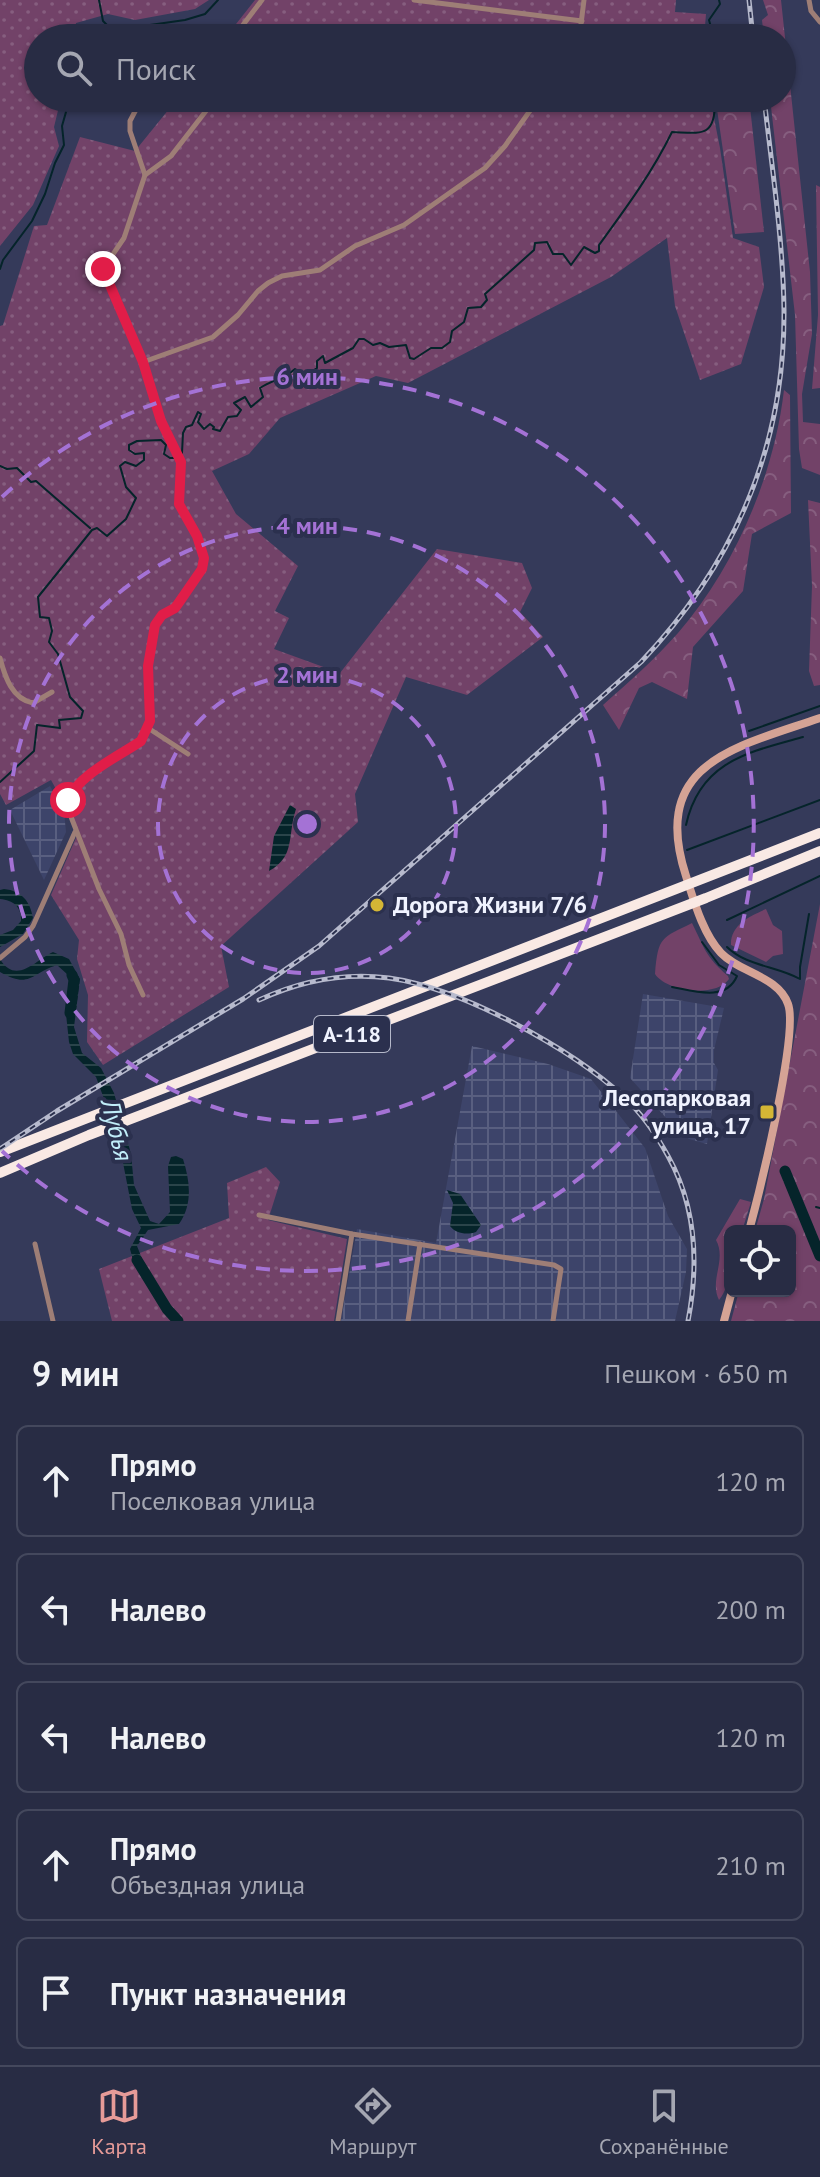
<!DOCTYPE html>
<html lang="ru">
<head>
<meta charset="utf-8">
<style>
  body { margin:0; font-family:"PT Sans",sans-serif; background:#34384f; color:#f1f3f6 }
  .controls { position:absolute; right:24px; bottom:24px; display:grid; overflow:hidden; border-radius:12px; box-shadow:0 2px 6px #0004 }
  .controls button { width:72px; height:72px; display:grid; place-items:center; padding:0; border:0; border-bottom:2px solid #44485d; background:#282c44; color:#f1f3f6; font:40px sans-serif }
  .stop { position:absolute; width:24px; height:24px; margin:-18px; border:6px solid #e11d48; border-radius:50%; background:#fff }
  .stop.end { background:#e11d48; border-color:#fff; box-shadow:0 2px 8px #0008 }
  .list { margin:0; padding:0; list-style:none }
  h2 { display:flex; justify-content:space-between; align-items:center; height:104px; margin:0; padding:0 32px; font-size:34px }
  h2 small { font-size:26px; font-weight:400; color:#a5a7b2 }
  .list li { display:grid; grid-template-columns:52px 1fr auto; gap:24px; align-items:center; box-sizing:border-box; height:112px; margin:0 16px 16px; padding:0 16px; border:2px solid #44485d; border-radius:12px }
  .list b { display:block; font-size:30px; white-space:nowrap }
  .list p { margin:0; font-size:26px; white-space:nowrap; color:#a5a7b2 }
  .list em { font-size:26px; font-style:normal; color:#a5a7b2 }
  .icon { flex:none; width:44px; height:44px; fill:none; stroke:currentColor; stroke-width:2; stroke-linecap:round; stroke-linejoin:round }
  .map { position:relative; flex:none; width:820px; height:1321px; overflow:hidden }
  .search { position:absolute; background:#282c44; box-shadow:0 2px 6px #0004; left:24px; right:24px; top:24px; height:88px; display:flex; align-items:center; gap:20px; box-sizing:border-box; padding:0 28px; border-radius:44px; color:#a5a7b2; font-size:30px }
  .sheet { height:744px; background:#282c44 }
  nav { display:flex; justify-content:space-around; align-items:center; box-sizing:border-box; height:112px; border-top:2px solid #44485d; background:#282c44; font-size:22px; color:#a5a7b2 }
  nav a { display:grid; justify-items:center; gap:4px }
  nav .on { color:#e69b98 }
  .map>svg:first-child { display:block }
  .industrial { fill:url(#industrial-grid) }
  .green { fill:#724268 }
  .forest { fill:url(#forest-crowns) }
  .garden { fill:url(#garden-dots) }
  .water { fill:url(#water-rules) }
  .lines { fill:none; stroke-linecap:round; stroke-linejoin:round }
  .stream { stroke:#05242a; stroke-width:2 }
  .river { stroke:#05242a; stroke-width:11 }
  .street { stroke:#9e7e76; stroke-width:5 }
  .secondary { stroke:#d5a395; stroke-width:8 }
  .highway { stroke:#f9e9e4; stroke-width:10 }
  .rail-casing { stroke:#b7bacd; stroke-width:5 }
  .rail { stroke:#2b304e; stroke-width:2; stroke-dasharray:6; stroke-linecap:butt }
  .route { stroke:#e11d48; stroke-width:10 }
  .ring { fill:none; stroke:#a472d5; stroke-width:4; stroke-dasharray:14 10 }
  .poi-dot { fill:#d4b635; stroke:#2b304e; stroke-width:3 }
  .labels { text-anchor:middle; stroke-width:8; stroke-linejoin:round; paint-order:stroke }
  .shield { fill:#2b304e; stroke:#b5b8ca; stroke-width:2 }
  .shield-label { font-size:22px; font-weight:bold; fill:#f0f3ff }
  .poi-label { font-size:24px; font-weight:bold; fill:#f0f3ff; stroke:#2b304e; text-anchor:start }
  .water-label { font-size:26px; font-style:italic; fill:#c0edf9; stroke:#2b304e }
  .centre { fill:#a472d5; stroke:#2b304e; stroke-width:4 }
  .ring-label { font-size:24px; text-anchor:middle; font-weight:bold; fill:#a472d5; stroke:#2b304e; stroke-width:8; stroke-linejoin:round; paint-order:stroke }
</style>
</head>
<body>
<div class="map">
<svg width="820" height="1321" viewBox="0 0 820 1321">
  <defs>
    <pattern id="industrial-grid" width="8" height="8" patternUnits="userSpaceOnUse" patternTransform="scale(2)"><rect width="8" height="8" fill="#3d446a"/><path d="M0 4h8M4 0v8" fill="none" stroke="#595f80"/></pattern>
    <pattern id="forest-crowns" width="20" height="18" patternUnits="userSpaceOnUse" patternTransform="scale(2)"><rect width="20" height="18" fill="#724268"/><path d="M2 6a3 3 0 1 1 6 0M12 15a3 3 0 1 1 6 0" fill="none" stroke="#865e7f"/></pattern>
    <pattern id="garden-dots" width="8" height="8" patternUnits="userSpaceOnUse" patternTransform="scale(2)"><rect width="8" height="8" fill="#724268"/><path d="M2 2h.1M6 6h.1" fill="none" stroke="#865e7f" stroke-width="1.8" stroke-linecap="round"/></pattern>
    <pattern id="water-rules" width="6" height="5" patternUnits="userSpaceOnUse" patternTransform="scale(2)"><rect width="6" height="5" fill="#05242a"/><path d="M0 2.5h6" fill="none" stroke="#2a444a"/></pattern>
  </defs>
  <rect width="100%" height="100%" fill="#353a5a"/>
  <!-- industrial -->
  <g class="industrial">
    <path d="M50,786L64,812L66,832L44,880L10,810Z"/>
    <path d="M643,994L724,1008L714,1050V1063L718,1070L707,1144L689,1139L677,1130L630,1078Z"/>
    <path d="M472,1046L548,1064L591,1079L645,1148L668,1216L687,1249L686,1272L675,1321H341L357,1229L436,1243Z"/>
  </g>
  <!-- green -->
  <g class="green">
    <path d="M766,909L773,925L782,931L783,954L773,956L766,962L731,945C730,925 750,916 766,909Z"/>
    <path d="M692,923C705,949 705,956 728,976L729,979C716,998 667,992 655,974C658,936 662,938 692,923Z"/>
  </g>
  <!-- forest -->
  <g class="forest">
    <path d="M763,0H781L810,272L812,334L802,394L803,422L820,424V475L802,468L799,449L795,315L770,98H782V38H764L762,20L768,15Z"/>
    <path d="M720,98H749L764,232L735,234L717,109Z"/>
    <path d="M816,185L820,187V388L812,389L818,315Z"/>
    <path d="M784,390L790,395L791,513L752,534L743,591L693,647L687,699L652,682L639,688L619,730L603,705C629,682 655,659 678,633C735,567 774,476 784,390Z"/>
    <path d="M808,500L820,503V685L814,686L809,671L812,586Z"/>
    <path d="M820,904V1321H731L739,1291H790V1231H755L764,1199Z"/>
    <path d="M740,1199L751,1202L742,1231H730C730,1253 734,1281 719,1300C709,1280 727,1260 716,1240Z"/>
  </g>
  <!-- garden -->
  <g class="garden">
    <path d="M0,0H209L195,9L135,20L108,14L76,23L74,38H38V98H61L54,127L59,146L33,205L0,246Z"/>
    <path d="M255,0H676L675,12L706,14L704,38H225Z"/>
    <path d="M178,98H710L720,148L733,238L759,247L764,287L741,364L700,380L675,306L667,238L611,277L408,383L376,376L280,418L249,454L212,471L236,514L298,566L275,611L289,618L274,649L340,673L437,549L522,563L532,588L520,612L543,637L467,695L406,677L355,794L358,822L221,946L229,987L103,1065L87,1042L88,995L77,959L79,940L51,895L79,831L51,780L6,805L0,794V326L3,325L34,226L47,225L80,137L135,151Z"/>
    <path d="M266,1167L280,1182L268,1220L347,1239L334,1321H112L99,1269L229,1218L227,1183Z"/>
  </g>
  <!-- water -->
  <g class="water">
    <path d="M290,805L296,809C287,836 296,856 269,871L274,836Z"/>
    <path d="M4,889C22,891 30,901 33,918L23,934L0,947V935L13,930L21,921C22,907 13,900 0,899V890Z"/>
    <path d="M53,952L69,959L80,979L74,1027L82,1053L101,1068L114,1093L131,1154L134,1185L150,1221L159,1224L170,1212L168,1166L171,1157L176,1156L183,1159C190,1181 193,1204 179,1224L148,1230L137,1246L147,1271L143,1274L133,1260L130,1249L141,1228L132,1209L118,1137L96,1077L73,1054L69,1042L66,1014L73,991L68,975L57,965C30,974 30,989 0,972V959C16,986 37,959 53,952Z"/>
    <path d="M447,1190L460,1194L481,1225L476,1232C467,1235 456,1234 450,1226L453,1203Z"/>
  </g>
  <g class="lines">
    <!-- stream -->
    <g class="stream">
      <path d="M99,0L103,21L107,25"/>
      <path d="M132,38L136,27L185,20L205,14L218,0"/>
      <path d="M714,38L709,20L720,4L719,0"/>
      <path d="M0,269L3,260L32,221L45,194L55,163L64,145L62,126L70,98"/>
      <path d="M0,466L7,469L17,468L31,482L36,481L90,528"/>
      <path d="M749,731L820,706"/>
      <path d="M0,782L34,751L37,725L60,728L59,720L81,718L83,711L70,697L58,654L49,642L52,631L49,618L40,617L38,597L92,530L97,528L107,536L126,519L136,498L126,487L120,466L125,462L136,466L144,460V453L135,454L129,450V445L137,441L161,440L166,445L164,454L170,458H178L182,453L183,433L186,427L192,425L198,412L201,414L198,422L204,429L210,424L214,427L213,429L220,431L228,417L237,416L241,410L234,403L245,397L251,407L263,397L260,388C272,380 284,379 295,369C304,374 308,375 317,368V361L323,356L325,363L353,348L359,339H364L373,345L380,343L389,347L406,345L410,358L414,359L431,348H442L450,342L452,331L464,322L468,308L481,307L487,300L485,294L534,250L535,243L547,242L553,254H563L571,265L584,247L595,253L599,251V245C626,208 652,173 672,132C701,133 715,138 715,102L711,98"/>
      <path d="M686,825C700,761 749,752 803,737"/>
      <path d="M687,850L820,800"/>
      <path d="M727,920L820,876"/>
      <path d="M727,947C746,966 777,966 800,979V967L809,914"/>
      <path d="M672,987C694,991 726,1002 737,976L719,965L702,942"/>
      <path d="M816,1207L820,1208"/>
    </g>
    <!-- river -->
    <g class="river">
      <path d="M70,1013L74,980L72,975"/>
      <path d="M785,1171L820,1256"/>
      <path d="M137,1260L167,1309L178,1321"/>
    </g>
    <!-- street -->
    <g class="street">
      <path d="M414,0L582,21"/>
      <path d="M809,0L811,11L820,22"/>
      <path d="M233,38L262,0"/>
      <path d="M577,38L580,32L584,0"/>
      <path d="M142,98L130,121V131L145,175L124,238L103,269L143,362L161,421L181,462L179,504L197,536L204,558L202,569L180,601L175,608L162,615L155,625L148,666L150,721L141,741L81,782L71,792L68,809L99,889L121,934L129,965L143,995"/>
      <path d="M145,175L171,156L216,98"/>
      <path d="M143,362L213,337L238,315L258,291L268,283L282,276L320,270L355,246L404,225L485,168L505,146L539,98"/>
      <path d="M0,658C5,677 12,699 33,703L52,692"/>
      <path d="M148,728L188,754"/>
      <path d="M0,958L25,937L33,926L75,832"/>
      <path d="M259,1215L352,1234L554,1265L561,1269L553,1321"/>
      <path d="M35,1244L53,1321"/>
      <path d="M338,1321L352,1234"/>
      <path d="M408,1321L420,1244"/>
    </g>
    <!-- secondary -->
    <g class="secondary">
      <path d="M749,1231C759,1194 799,1033 788,1004C778,976 740,973 721,953C703,934 694,901 686,876C649,762 737,747 820,718"/>
      <path d="M724,1321L732,1291"/>
    </g>
    <!-- highway -->
    <g class="highway">
      <path d="M0,1152L820,833"/>
      <path d="M0,1173L89,1135L706,898L820,851"/>
    </g>
    <!-- rail casing -->
    <g class="rail-casing">
      <g id="rail">
        <path d="M749,0L753,38"/>
        <path d="M259,1000C300,981 343,972 389,978C461,988 571,1048 625,1098C642,1114 657,1136 668,1156C697,1208 699,1264 688,1321"/>
        <path d="M0,1149L57,1111L243,999L319,946L641,662C734,564 785,448 784,310C783,240 772,168 764,98"/>
      </g>
    </g>
    <!-- rail -->
    <use href="#rail" class="rail"/>
  </g>
  <g class="lines">
    <!-- route -->
    <path class="route" d="M68,800C78,775 119,756 141,741L150,721L148,666L155,625L162,615L175,608L180,601L202,569L204,558L197,536L179,504L181,462L161,421L143,362L103,269"/>
  </g>
  <!-- distance rings -->
  <g class="ring">
    <circle cx="307" cy="824" r="149"/>
    <circle cx="307" cy="824" r="298"/>
    <path d="M2 497A447 447 0 1 1 2 1151"/>
  </g>
  <!-- markers -->
  <g class="poi-dot">
    <circle cx="377" cy="905" r="8"/>
    <rect x="759" y="1104" width="16" height="16" rx="4"/>
  </g>
  <g class="labels">
    <!-- shield labels -->
    <rect class="shield" x="314" y="1016" width="76" height="36" rx="6"/>
    <g class="shield-label">
      <text x="352" y="1042">А-118</text>
    </g>
    <!-- poi labels -->
    <g class="poi-label">
      <text x="393" y="913">Дорога Жизни 7/6</text>
      <text x="751" y="1106" text-anchor="end">Лесопарковая<tspan x="751" dy="28">улица, 17</tspan></text>
    </g>
    <!-- water labels -->
    <g class="water-label">
      <text transform="translate(117 1130) rotate(76)" y="9">Лубья</text>
    </g>
  </g>
  <circle cx="307" cy="824" r="12" class="centre"/>
  <g class="ring-label">
    <text x="307" y="385">6 мин</text>
    <text x="307" y="534">4 мин</text>
    <text x="307" y="683">2 мин</text>
  </g>
</svg>
<div class="controls">
<button><svg class="icon" aria-label="locate" viewBox="0 0 24 24"><circle cx="12" cy="12" r="6"/><path d="M12 2v4M12 18v4M2 12h4M18 12h4"/></svg></button>
</div>
<div class="stop" style="left:68px;top:800px"></div>
<div class="stop end" style="left:103px;top:269px"></div>
<div class="search"><svg class="icon" aria-label="search" viewBox="0 0 24 24"><circle cx="10" cy="10" r="6"/><path d="M15 15l6 6"/></svg>Поиск</div>
</div>
<section class="sheet">
<h2>9 мин<small>Пешком · 650 m</small></h2>
<ul class="list">
<li><svg class="icon" aria-label="ahead" viewBox="0 0 24 24"><path d="M12 20V5M6 11l6-6 6 6"/></svg><div><b>Прямо</b><p>Поселковая улица</p></div><em>120 m</em></li>
<li><svg class="icon" aria-label="left" viewBox="0 0 24 24"><path d="M17 20v-9H6M10 6l-5 5 5 5"/></svg><div><b>Налево</b></div><em>200 m</em></li>
<li><svg class="icon" aria-label="left" viewBox="0 0 24 24"><path d="M17 20v-9H6M10 6l-5 5 5 5"/></svg><div><b>Налево</b></div><em>120 m</em></li>
<li><svg class="icon" aria-label="ahead" viewBox="0 0 24 24"><path d="M12 20V5M6 11l6-6 6 6"/></svg><div><b>Прямо</b><p>Объездная улица</p></div><em>210 m</em></li>
<li><svg class="icon" aria-label="arrive" viewBox="0 0 24 24"><path d="M6 21V4h12l-3 4 3 4H6"/></svg><div><b>Пункт назначения</b></div></li>
</ul>
</section>
<nav>
<a class="on"><svg class="icon" aria-label="map" viewBox="0 0 24 24"><path d="M3 6l6-2 6 2 6-2v14l-6 2-6-2-6 2zM9 4v14M15 6v14"/></svg>Карта</a>
<a><svg class="icon" aria-label="directions" viewBox="0 0 24 24"><path d="M12 3l9 9-9 9-9-9zM9 14v-3h6M13 9l2 2-2 2"/></svg>Маршрут</a>
<a><svg class="icon" aria-label="saved" viewBox="0 0 24 24"><path d="M7 4h10v16l-5-4-5 4z"/></svg>Сохранённые</a>
</nav>
</body>
</html>
